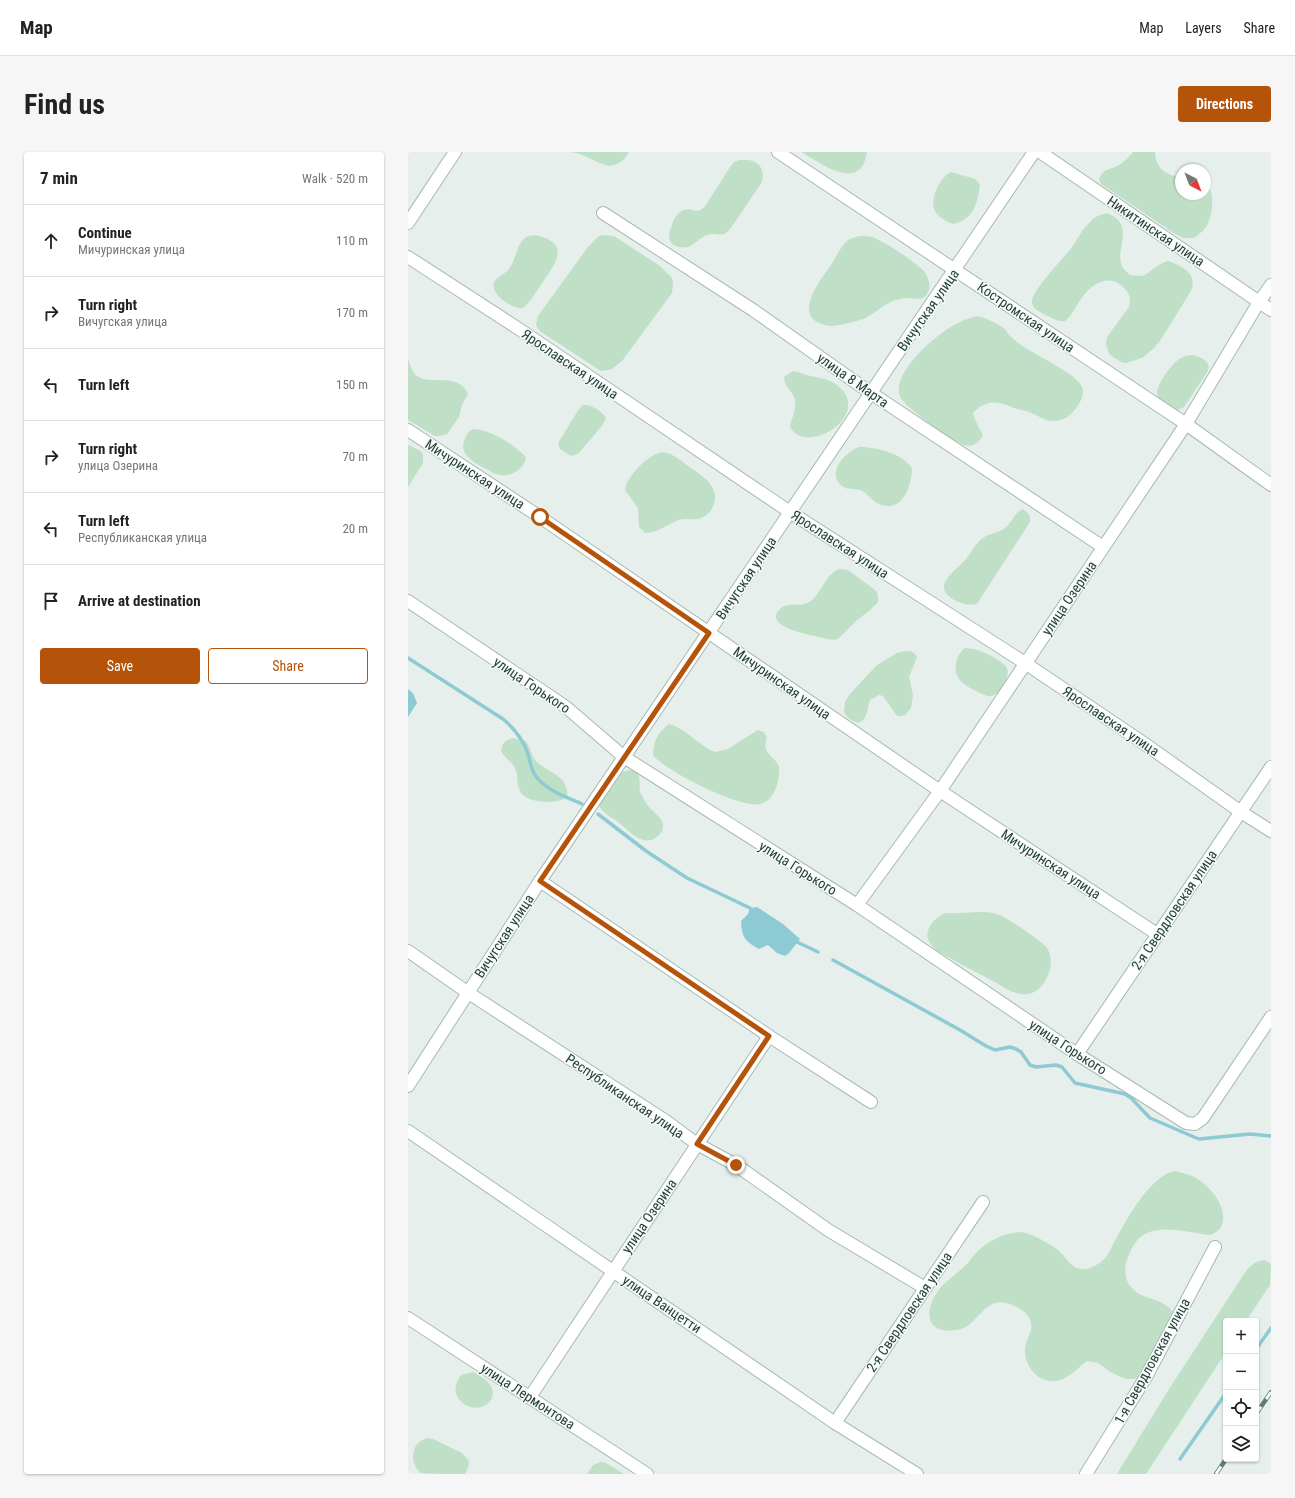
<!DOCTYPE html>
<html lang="en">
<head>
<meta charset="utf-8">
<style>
  body { margin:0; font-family:"Roboto Condensed",sans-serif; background:#f6f6f6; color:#222 }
  .controls { position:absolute; right:12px; bottom:12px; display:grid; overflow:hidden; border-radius:4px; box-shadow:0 1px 3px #0004 }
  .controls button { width:36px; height:36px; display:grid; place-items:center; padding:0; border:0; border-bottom:1px solid #e0e0e0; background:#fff; color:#222; font:20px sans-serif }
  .compass { position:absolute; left:767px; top:12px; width:36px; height:36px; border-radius:50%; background:#fff; box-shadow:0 1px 3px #0004; rotate:138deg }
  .stop { position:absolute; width:12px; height:12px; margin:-9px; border:3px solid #b45309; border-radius:50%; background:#fff }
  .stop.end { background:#b45309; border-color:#fff; box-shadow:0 1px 4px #0008 }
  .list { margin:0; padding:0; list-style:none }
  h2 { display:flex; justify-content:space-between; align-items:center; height:52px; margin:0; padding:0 16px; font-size:17px }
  h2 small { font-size:13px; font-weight:400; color:#767676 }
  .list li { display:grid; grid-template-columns:26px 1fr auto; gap:12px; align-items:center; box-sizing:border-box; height:72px; padding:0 16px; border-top:1px solid #e0e0e0 }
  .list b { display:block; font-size:15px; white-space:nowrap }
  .list p { margin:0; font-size:13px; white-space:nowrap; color:#767676 }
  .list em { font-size:13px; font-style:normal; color:#767676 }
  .actions { display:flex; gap:8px; padding:12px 16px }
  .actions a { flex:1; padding:9px 0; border:1px solid #b45309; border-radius:4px; text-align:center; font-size:14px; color:#b45309 }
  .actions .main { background:#b45309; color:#fff }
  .icon { flex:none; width:22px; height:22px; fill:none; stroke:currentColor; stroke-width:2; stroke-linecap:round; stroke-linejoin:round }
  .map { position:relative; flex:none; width:863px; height:1322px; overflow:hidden; border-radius:4px }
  header { display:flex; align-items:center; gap:24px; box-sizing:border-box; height:56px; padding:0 20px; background:#fff; border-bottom:1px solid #e0e0e0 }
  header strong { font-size:19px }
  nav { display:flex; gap:22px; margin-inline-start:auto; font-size:14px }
  .intro { display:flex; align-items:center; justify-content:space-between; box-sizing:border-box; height:96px; padding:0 24px }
  h1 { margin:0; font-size:28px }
  .button { padding:10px 18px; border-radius:4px; background:#b45309; color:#fff; font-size:14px; font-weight:700 }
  main { display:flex; gap:24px; padding:0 24px }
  aside { flex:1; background:#fff; border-radius:4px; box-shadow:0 1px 3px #0004 }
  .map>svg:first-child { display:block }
  .green { fill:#bfe0c7 }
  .water { fill:#8ecad4 }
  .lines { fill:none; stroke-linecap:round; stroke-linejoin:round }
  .stream { stroke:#8ecad4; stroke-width:3.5 }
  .minor-casing { stroke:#a8b8b2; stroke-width:14 }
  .tertiary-casing { stroke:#a8b8b2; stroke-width:14 }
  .minor { stroke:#fff; stroke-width:12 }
  .tertiary { stroke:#fff; stroke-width:12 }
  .rail-casing { stroke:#5f7d74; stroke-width:4.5 }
  .rail { stroke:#f7fbf9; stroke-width:3; stroke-dasharray:9; stroke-linecap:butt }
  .route { stroke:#b45309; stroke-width:5 }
  .labels { text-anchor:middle; stroke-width:3; stroke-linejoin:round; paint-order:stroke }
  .street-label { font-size:14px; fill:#244239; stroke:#f7fbf9 }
</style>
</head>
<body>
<header>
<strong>Map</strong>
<nav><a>Map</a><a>Layers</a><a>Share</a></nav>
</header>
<div class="intro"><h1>Find us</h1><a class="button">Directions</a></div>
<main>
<aside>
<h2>7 min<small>Walk · 520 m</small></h2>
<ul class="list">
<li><svg class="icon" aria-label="ahead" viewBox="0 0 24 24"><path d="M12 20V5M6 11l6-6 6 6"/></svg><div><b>Continue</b><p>Мичуринская улица</p></div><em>110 m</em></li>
<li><svg class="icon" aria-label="right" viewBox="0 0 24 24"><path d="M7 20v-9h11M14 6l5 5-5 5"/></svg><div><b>Turn right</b><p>Вичугская улица</p></div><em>170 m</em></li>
<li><svg class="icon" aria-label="left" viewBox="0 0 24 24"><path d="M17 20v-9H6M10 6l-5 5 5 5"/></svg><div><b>Turn left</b></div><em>150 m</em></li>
<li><svg class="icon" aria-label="right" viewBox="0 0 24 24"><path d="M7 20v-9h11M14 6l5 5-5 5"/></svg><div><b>Turn right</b><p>улица Озерина</p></div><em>70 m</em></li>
<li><svg class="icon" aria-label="left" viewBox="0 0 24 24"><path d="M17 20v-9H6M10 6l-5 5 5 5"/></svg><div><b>Turn left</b><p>Республиканская улица</p></div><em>20 m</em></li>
<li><svg class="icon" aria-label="arrive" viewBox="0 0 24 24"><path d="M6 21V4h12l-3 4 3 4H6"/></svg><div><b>Arrive at destination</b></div></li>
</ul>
<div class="actions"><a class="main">Save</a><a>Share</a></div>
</aside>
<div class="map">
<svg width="863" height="1322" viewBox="0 0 863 1322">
  <rect width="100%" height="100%" fill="#e6efeb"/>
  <!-- green -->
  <g class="green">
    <path d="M160,0H221C217,8 210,13 201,14C187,11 175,0 160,0Z"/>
    <path d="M393,0H459C453,42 413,11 393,0Z"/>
    <path d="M725,0H747C748,17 758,23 773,25V42H797V30C808,38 805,65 798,75C795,79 790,83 786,86H776L767,82L693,32L691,27C696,15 701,19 711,13C716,10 721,5 725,0Z"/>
    <path d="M331,8C347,6 358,13 354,30L323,76C313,88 310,79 299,83C292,86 287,92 280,95C278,96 274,95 271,95C267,94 263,92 262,88C260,84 261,79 263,76C266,63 274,53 288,59L293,58L298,53L322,15L326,10Z"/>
    <path d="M543,20L567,27L572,33C569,52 566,67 545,72C539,70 530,65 527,59C521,47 532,25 543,20Z"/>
    <path d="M699,61C729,73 706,98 714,114C715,117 719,120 722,123C725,123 729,124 733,124C741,123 748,112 760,109C774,114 790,121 783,139L752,189L745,197L734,206L718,211L713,210L705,205L701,202L698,191L699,185L721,155C723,147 722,142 716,136C701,120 683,132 673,147C667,155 665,163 657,169C650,170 644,166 637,163C632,160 625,157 624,151C622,140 654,108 661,99C669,89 673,78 683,69C687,64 693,63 699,61Z"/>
    <path d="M127,83C164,91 148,111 134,131C128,140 123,149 115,156C106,158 82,143 86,131C88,125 97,122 101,117C108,108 108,94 116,87C119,84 123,83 127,83Z"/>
    <path d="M196,83L206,84L252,114L264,126L265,131L264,141L214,209L204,217L193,219L133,180L128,174L130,164L180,95L191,84Z"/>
    <path d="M452,84C456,84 460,84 464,85C474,88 513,113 518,122C521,127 523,136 520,140C516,151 505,145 496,146C493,147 490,148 487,148C478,151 472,157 464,162C455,169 434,173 424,174C418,174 414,172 409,170C388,158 414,126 423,113C428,105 433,94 440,88C443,86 448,85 452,84Z"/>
    <path d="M569,164C578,166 587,170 594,175C598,177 599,181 602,184C611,193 624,200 635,206C645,212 669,224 674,235C677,242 673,249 669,255C663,263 657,268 647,269C638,270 629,263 621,260C616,258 611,258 606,256C590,249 579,247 565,261C567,270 572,276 575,284C571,289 567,294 560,294C550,294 505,260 497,251C495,249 491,244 491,241C487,216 532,179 552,170C557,167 563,166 569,164Z"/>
    <path d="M785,203C794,206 803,209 800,219L776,255L770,258C762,256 750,250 749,241C749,231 765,210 773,206C777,204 781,203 785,203Z"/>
    <path d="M0,208C3,213 4,221 9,224C22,234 50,219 60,242L54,253L51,265L39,282L32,284H27L0,268Z"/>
    <path d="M385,219C391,220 397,223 403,224C410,226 417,226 424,230C472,258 400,307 382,275C384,265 391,252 385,243C380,235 377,235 376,225Z"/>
    <path d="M175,253C183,252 196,260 198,267L193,275L170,302L163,304L152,297L150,291L171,257Z"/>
    <path d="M65,277C84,278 105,292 118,305C117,316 104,325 93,323C89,323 85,321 82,319C70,313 51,304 56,289C58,283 60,280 65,277Z"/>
    <path d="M0,293L11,298L15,302V311L0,335Z"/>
    <path d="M451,295C468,295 494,301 504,316C504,335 493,364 469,351C463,348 459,340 452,338C445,336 438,339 432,332C419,319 439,299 451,295Z"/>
    <path d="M253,300C263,300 272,308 280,314C293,323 314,335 305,354C303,359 300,363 295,365C287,370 279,365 271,368C259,372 250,381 237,381L231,375L230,356L217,338C219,324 239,304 253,300Z"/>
    <path d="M614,357L619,360L622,365V370L569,452C560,454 551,451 543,446C524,432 549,418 558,407C564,400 567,391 575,386C582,381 591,381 597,376C604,370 606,362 614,357Z"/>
    <path d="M431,417L440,418L463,435L469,440L470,444V450L462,458L448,469L430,487L425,488L420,487C409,484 365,478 368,463C369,459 373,456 376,454C385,451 394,455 403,449C414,440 417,423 431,417Z"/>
    <path d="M557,496C570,496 588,505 598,514C601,520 600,525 596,532C594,536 589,543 583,544C578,545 573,541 568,539C556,533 545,526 548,512C549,505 552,500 557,496Z"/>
    <path d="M498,499C504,499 506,500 509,505L501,525L505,543L503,556L497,563L493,564H489L475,544L471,543L462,548C459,556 459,576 445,569C441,567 438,564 436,560L437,550L442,542L469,513L489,501Z"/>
    <path d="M261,572C279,577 291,594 307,600L320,597L345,581L350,578L356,580L359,586C353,601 365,603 371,614C372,628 367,649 352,652C333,657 257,619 245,603C245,590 250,580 261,572Z"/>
    <path d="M105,586L118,589C122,595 123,603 128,609C140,621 162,624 159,645C150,653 120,651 113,641C108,633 111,624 107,616C104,609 96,606 93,599C94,591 97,588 105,586Z"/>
    <path d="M225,618C236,623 229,634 233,642C236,648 239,653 244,658C247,661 252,665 254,669C256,674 255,679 251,683C236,698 221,678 210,670C202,664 194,661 190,652C194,647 198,642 202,637C209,625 209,619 225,618Z"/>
    <path d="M537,761C555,763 577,756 594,764C603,769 634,789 639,796C650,813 635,846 613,842C603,841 594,834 585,829C567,820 549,810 531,800C528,797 524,795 522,791C514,779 526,766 537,761Z"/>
    <path d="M767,1019C774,1021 781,1022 788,1026C802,1034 820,1055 814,1073C812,1078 807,1081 802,1083C780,1081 743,1068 727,1091C724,1095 722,1101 720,1105C716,1114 716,1126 722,1134C735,1150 752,1143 766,1161L734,1224L726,1227H718L704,1221L690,1211L679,1209C671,1215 664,1223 655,1227C635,1236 616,1217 617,1197C617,1189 625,1180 623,1171C622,1164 616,1159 610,1156C604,1152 594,1149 587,1151C573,1156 565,1174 553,1177C516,1186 514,1157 534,1134C542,1126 551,1120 559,1112C563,1107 566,1102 571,1098C581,1088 597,1081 612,1080C622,1080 642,1092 650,1098C657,1104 663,1116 673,1117C679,1118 684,1115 690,1112C696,1108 700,1104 703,1096C715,1074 741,1023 767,1019Z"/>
    <path d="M857,1108L863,1112L862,1133L838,1169H818V1200L738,1322H709L761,1237L838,1119C843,1113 848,1109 857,1108Z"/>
    <path d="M65,1220C109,1240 69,1272 50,1246C45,1238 48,1230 53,1223Z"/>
    <path d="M21,1286L25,1287L54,1301L61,1309L60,1316L57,1322C48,1322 19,1322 13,1321C0,1311 3,1288 21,1286Z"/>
    <path d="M193,1310L198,1311L216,1322H179L185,1313Z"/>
  </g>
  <!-- water -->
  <g class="water">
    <path d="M0,537L5,541L9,551L0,565Z"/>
    <path d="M349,755L375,772L392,787L381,801L377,804L369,801L360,793L351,797C337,789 334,786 333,769L340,762L342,756Z"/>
  </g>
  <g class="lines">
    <!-- stream -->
    <g class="stream">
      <path d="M0,506L95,567C107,577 115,587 120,602C122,609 123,617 127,623C137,638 158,645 174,652"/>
      <path d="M190,662L238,699L279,726L342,756"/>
      <path d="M389,790L410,800"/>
      <path d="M425,808L552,878L578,894L587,898L602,895L608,897L613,900L622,913L628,915L648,913L654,915L667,931L717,942L723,946L742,966L786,985L791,987L842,982L863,984"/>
      <path d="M848,1197L863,1176"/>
      <path d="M772,1307L818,1241"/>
    </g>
    <!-- minor casing -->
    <g class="minor-casing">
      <g id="minor">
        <path d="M370,0L778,272L863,333"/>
        <path d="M632,0L863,158"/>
        <path d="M195,61L345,158L463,241L695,395"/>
        <path d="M0,71L47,0"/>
        <path d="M0,105L114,179L382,360L617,511L737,592L833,660L863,679"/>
        <path d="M0,278L132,365L532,639L749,782"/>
        <path d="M0,449L158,555L216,605L449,753L669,902L778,971L787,972L795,966L863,865"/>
        <path d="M132,729L361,884L463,950"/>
        <path d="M449,753L532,639L778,272L851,150L863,133"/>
        <path d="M0,799L59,840L258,969L289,992L328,1013L420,1078L517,1136"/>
        <path d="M669,902L863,615"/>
        <path d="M0,934L132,729L626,0"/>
        <path d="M0,1166L239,1322"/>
        <path d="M122,1245L361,884"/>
        <path d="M427,1271L575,1050"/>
        <path d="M678,1322L738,1225L807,1095"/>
      </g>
    </g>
    <!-- tertiary casing -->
    <g class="tertiary-casing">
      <path id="tertiary" d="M0,979L427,1271L509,1322"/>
    </g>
    <!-- minor -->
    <use href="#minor" class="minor"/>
    <!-- tertiary -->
    <use href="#tertiary" class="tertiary"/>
    <!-- rail casing -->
    <g class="rail-casing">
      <g id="rail">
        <path d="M848,1262L863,1240"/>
        <path d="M808,1322L818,1307"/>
      </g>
    </g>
    <!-- rail -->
    <use href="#rail" class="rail"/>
  </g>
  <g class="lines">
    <!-- route -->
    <path class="route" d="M132,365L301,481L132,729L361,884L289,992L328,1013"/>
  </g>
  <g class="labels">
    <!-- street labels -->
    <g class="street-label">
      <text transform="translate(748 79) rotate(34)" y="5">Никитинская улица</text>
      <text transform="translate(520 158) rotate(-55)" y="5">Вичугская улица</text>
      <text transform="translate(618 165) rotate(34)" y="5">Костромская улица</text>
      <text transform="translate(162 212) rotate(34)" y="5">Ярославская улица</text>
      <text transform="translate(445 228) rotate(35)" y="5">улица 8 Марта</text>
      <text transform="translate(67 322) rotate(33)" y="5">Мичуринская улица</text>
      <text transform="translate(432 392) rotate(33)" y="5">Ярославская улица</text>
      <text transform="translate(338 426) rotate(-56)" y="5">Вичугская улица</text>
      <text transform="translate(661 446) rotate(-56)" y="5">улица Озерина</text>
      <text transform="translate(374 531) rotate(35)" y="5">Мичуринская улица</text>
      <text transform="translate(124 533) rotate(34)" y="5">улица Горького</text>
      <text transform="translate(703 569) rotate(34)" y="5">Ярославская улица</text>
      <text transform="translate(643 712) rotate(33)" y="5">Мичуринская улица</text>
      <text transform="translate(390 716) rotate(32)" y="5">улица Горького</text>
      <text transform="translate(766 758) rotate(-56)" y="5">2-я Свердловская улица</text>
      <text transform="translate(96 784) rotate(-57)" y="5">Вичугская улица</text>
      <text transform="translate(660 895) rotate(33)" y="5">улица Горького</text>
      <text transform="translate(217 944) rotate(34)" y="5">Республиканская улица</text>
      <text transform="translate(241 1064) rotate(-56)" y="5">улица Озерина</text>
      <text transform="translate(254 1152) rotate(34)" y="5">улица Ванцетти</text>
      <text transform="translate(501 1160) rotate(-56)" y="5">2-я Свердловская улица</text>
      <text transform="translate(744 1209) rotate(-61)" y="5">1-я Свердловская улица</text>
      <text transform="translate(120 1244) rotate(33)" y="5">улица Лермонтова</text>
    </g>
  </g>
</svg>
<div class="controls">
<button>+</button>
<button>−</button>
<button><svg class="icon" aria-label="locate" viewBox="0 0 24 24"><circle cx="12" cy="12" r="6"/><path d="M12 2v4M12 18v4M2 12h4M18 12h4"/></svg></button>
<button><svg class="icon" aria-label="layers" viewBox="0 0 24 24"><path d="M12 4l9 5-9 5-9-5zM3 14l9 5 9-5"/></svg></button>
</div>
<svg class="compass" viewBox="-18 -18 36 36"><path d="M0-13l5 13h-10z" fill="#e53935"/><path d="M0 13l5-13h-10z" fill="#767676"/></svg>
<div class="stop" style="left:132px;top:365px"></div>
<div class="stop end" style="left:328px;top:1013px"></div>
</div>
</main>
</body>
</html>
